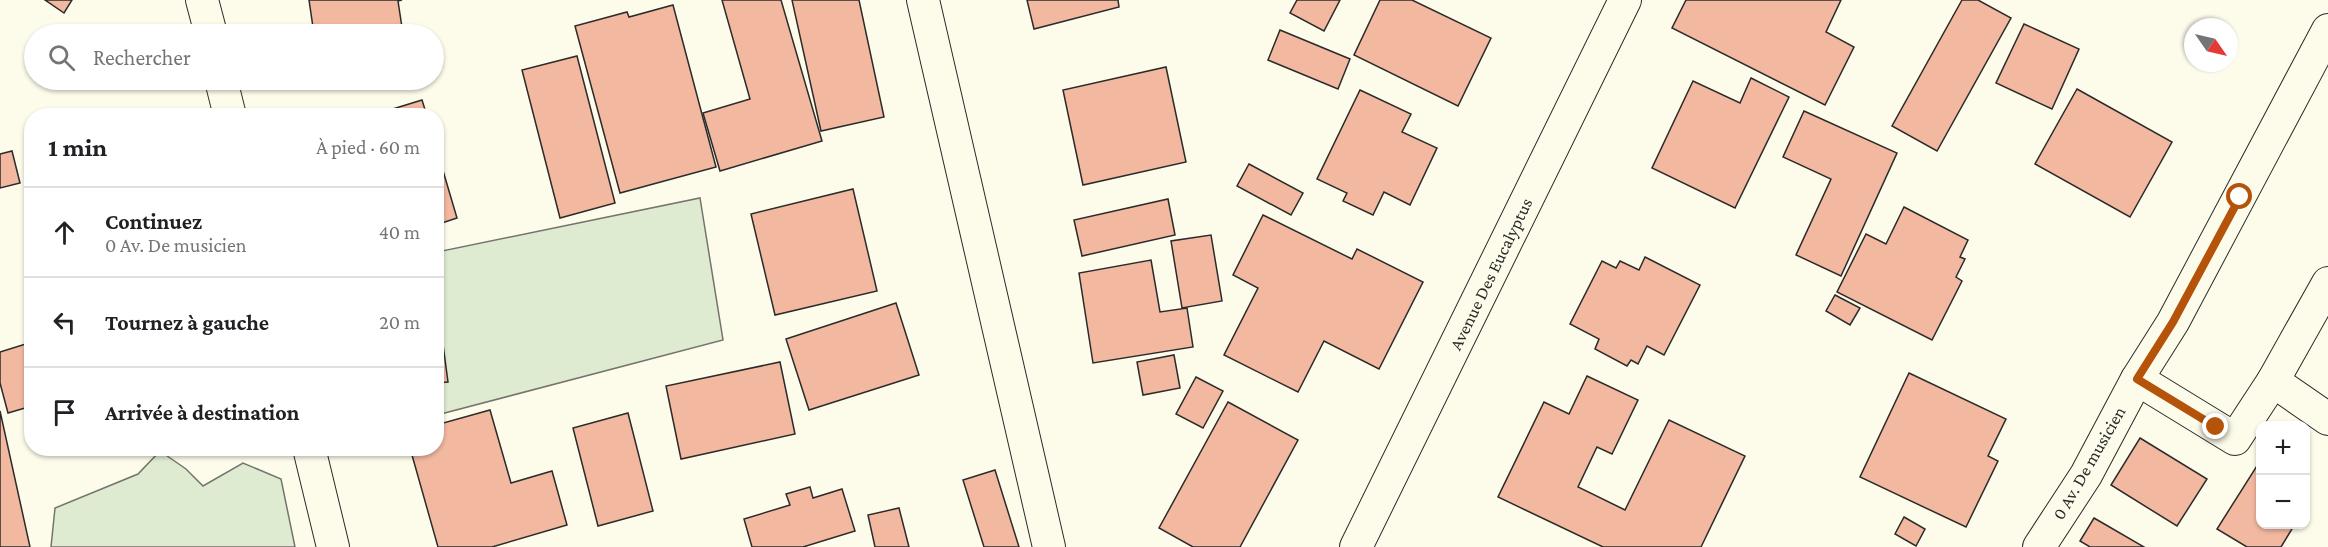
<!DOCTYPE html>
<html lang="fr">
<head>
<meta charset="utf-8">
<style>
  body { margin:0; font-family:"Crimson Pro",serif; background:#f6f6f6; color:#202124 }
  .controls { position:absolute; right:18px; bottom:18px; display:grid; overflow:hidden; border-radius:12px; box-shadow:0 2px 4px #0004 }
  .controls button { width:54px; height:54px; display:grid; place-items:center; padding:0; border:0; border-bottom:2px solid #e0e0e0; background:#fff; color:#202124; font:30px sans-serif }
  .compass { position:absolute; left:2184px; top:18px; width:54px; height:54px; border-radius:50%; background:#fff; box-shadow:0 2px 4px #0004; rotate:124deg }
  .stop { position:absolute; width:18px; height:18px; margin:-14px; border:4px solid #b45309; border-radius:50%; background:#fff }
  .stop.end { background:#b45309; border-color:#fff; box-shadow:0 2px 6px #0008 }
  .list { margin:0; padding:0; list-style:none }
  h2 { display:flex; justify-content:space-between; align-items:center; height:78px; margin:0; padding:0 24px; font-size:26px }
  h2 small { font-size:20px; font-weight:400; color:#757577 }
  .list li { display:grid; grid-template-columns:39px 1fr auto; gap:18px; align-items:center; box-sizing:border-box; height:90px; padding:0 24px; border-top:2px solid #e0e0e0 }
  .list b { display:block; font-size:22px; white-space:nowrap }
  .list p { margin:0; font-size:20px; white-space:nowrap; color:#757577 }
  .list em { font-size:20px; font-style:normal; color:#757577 }
  .icon { flex:none; width:33px; height:33px; fill:none; stroke:currentColor; stroke-width:2; stroke-linecap:round; stroke-linejoin:round }
  .map { position:relative; flex:none; width:2328px; height:547px; overflow:hidden }
  .search { position:absolute; background:#fff; box-shadow:0 2px 4px #0004; left:24px; top:24px; width:420px; height:66px; display:flex; align-items:center; gap:15px; box-sizing:border-box; padding:0 21px; border-radius:33px; color:#757577; font-size:22px }
  .panel { position:absolute; background:#fff; box-shadow:0 2px 4px #0004; left:24px; top:108px; width:420px; height:348px; border-radius:24px }
  .map>svg:first-child { display:block }
  .green { fill:#deebd1; stroke:#74746e; stroke-width:1.5 }
  .building { fill:#f2b8a0; stroke:#2b2b2b; stroke-width:1.5 }
  .lines { fill:none; stroke-linecap:round; stroke-linejoin:round }
  .minor-casing { stroke:#2b2b2b; stroke-width:34 }
  .minor { stroke:#fdfbea; stroke-width:32 }
  .route { stroke:#b45309; stroke-width:8 }
  .labels { text-anchor:middle; stroke-width:4.5; stroke-linejoin:round; paint-order:stroke }
  .street-label { font-size:18px; fill:#2b2b2b; stroke:#fdfbea }
</style>
</head>
<body>
<div class="map">
<svg width="2328" height="547" viewBox="0 0 2328 547">
  <rect width="100%" height="100%" fill="#fdfbea"/>
  <!-- green -->
  <g class="green">
    <path d="M700,198L723,340L437,415V252Z"/>
    <path d="M160,451L186,469L203,486L243,463L281,479L295,547H51L55,508L138,474Z"/>
  </g>
  <!-- building -->
  <g class="building">
    <path d="M45,0H72L64,13Z"/>
    <path d="M309,0H402L398,1L403,34H314Z"/>
    <path d="M722,0H781L822,141L720,171L703,113L750,99Z"/>
    <path d="M792,0H859L884,117L821,131Z"/>
    <path d="M1027,0H1118L1119,7L1034,29Z"/>
    <path d="M1297,0H1340L1324,31L1290,13Z"/>
    <path d="M1380,0H1412L1491,38L1458,106L1354,55Z"/>
    <path d="M1686,0H1841L1826,32L1854,47L1825,105L1672,28Z"/>
    <path d="M1962,0H1978L2011,18L1937,151L1892,126Z"/>
    <path d="M673,5L716,167L620,193L575,26L627,12L629,17Z"/>
    <path d="M2024,24L2079,49L2052,109L1996,83Z"/>
    <path d="M1280,30L1350,59L1338,89L1268,60Z"/>
    <path d="M577,56L615,203L560,218L522,70Z"/>
    <path d="M1166,67L1186,162L1083,185L1063,90Z"/>
    <path d="M1751,78L1789,97L1735,208L1652,168L1693,81L1740,103Z"/>
    <path d="M2077,89L2172,142L2130,217L2035,164Z"/>
    <path d="M1360,90L1411,114L1402,132L1437,148L1410,205L1384,192L1373,215L1343,201L1347,193L1317,179Z"/>
    <path d="M422,100L427,116H370Z"/>
    <path d="M1804,111L1897,153L1841,276L1796,255L1831,179L1783,157Z"/>
    <path d="M436,147L457,218L436,225Z"/>
    <path d="M12,151L20,183L0,188V154Z"/>
    <path d="M1249,164L1303,193L1291,215L1237,186Z"/>
    <path d="M853,189L877,291L775,315L751,214Z"/>
    <path d="M1168,199L1175,235L1082,256L1074,220Z"/>
    <path d="M1904,207L1968,240L1960,257L1965,259L1956,277L1962,281L1932,340L1837,292L1866,234L1886,244Z"/>
    <path d="M1263,215L1352,259L1357,249L1423,282L1379,369L1324,341L1298,392L1224,355L1258,288L1233,275Z"/>
    <path d="M1211,235L1222,301L1182,308L1171,241Z"/>
    <path d="M1645,257L1700,285L1664,355L1647,346L1638,364L1631,360L1627,366L1595,349L1599,339L1570,324L1602,261L1616,268L1620,261L1639,270Z"/>
    <path d="M1151,260L1160,312L1187,308L1193,347L1093,363L1079,273Z"/>
    <path d="M436,292L448,382L436,383Z"/>
    <path d="M1835,295L1860,308L1850,325L1826,311Z"/>
    <path d="M896,303L919,375L809,410L786,339Z"/>
    <path d="M32,342V406L8,413L0,383V352Z"/>
    <path d="M1174,355L1180,388L1143,395L1137,362Z"/>
    <path d="M780,362L795,434L681,459L666,386Z"/>
    <path d="M1909,373L2006,419L1988,456L1998,461L1966,527L1860,477Z"/>
    <path d="M1587,376L1638,400L1612,454L1597,447L1578,487L1625,510L1669,420L1745,456L1701,547H1603L1498,497L1544,402L1569,414Z"/>
    <path d="M1196,377L1223,391L1203,428L1176,414Z"/>
    <path d="M1228,402L1298,440L1240,547H1193L1159,528Z"/>
    <path d="M490,410L511,483L552,471L567,525L492,547H438L410,448H436V425Z"/>
    <path d="M0,411L30,547H0Z"/>
    <path d="M628,413L653,511L598,526L573,428Z"/>
    <path d="M2140,438L2207,479L2177,526L2111,485Z"/>
    <path d="M2260,461V524H2295L2281,547H2247L2217,529Z"/>
    <path d="M995,470L1019,547H984L963,480Z"/>
    <path d="M810,487L813,498L842,489L855,531L803,547H752L744,519L790,505L786,494Z"/>
    <path d="M899,508L909,547H875L868,515Z"/>
    <path d="M1904,517L1925,529L1916,546L1895,534Z"/>
    <path d="M2094,518L2144,547H2090L2080,541Z"/>
  </g>
  <g class="lines">
    <!-- minor casing -->
    <g class="minor-casing">
      <g id="minor">
        <path d="M202,0L211,34"/>
        <path d="M923,0L1049,547"/>
        <path d="M221,80L230,116"/>
        <path d="M2137,379L2235,439L2273,381L2328,419"/>
        <path d="M2273,381L2328,283"/>
        <path d="M309,448L333,547"/>
        <path d="M1356,547L1625,0"/>
        <path d="M2039,547L2086,475L2137,379L2173,322L2328,30"/>
      </g>
    </g>
    <!-- minor -->
    <use href="#minor" class="minor"/>
  </g>
  <g class="lines">
    <!-- route -->
    <path class="route" d="M2216,427L2137,379L2173,322L2240,197"/>
  </g>
  <g class="labels">
    <!-- street labels -->
    <g class="street-label">
      <text transform="translate(1491 274) rotate(-64)" y="6">Avenue Des Eucalyptus</text>
      <text transform="translate(2089 463) rotate(-60)" y="6">0 Av. De musicien</text>
    </g>
  </g>
</svg>
<div class="controls">
<button>+</button>
<button>−</button>
</div>
<svg class="compass" viewBox="-18 -18 36 36"><path d="M0-13l5 13h-10z" fill="#e53935"/><path d="M0 13l5-13h-10z" fill="#757577"/></svg>
<div class="stop" style="left:2240px;top:197px"></div>
<div class="stop end" style="left:2216px;top:427px"></div>
<div class="search"><svg class="icon" aria-label="search" viewBox="0 0 24 24"><circle cx="10" cy="10" r="6"/><path d="M15 15l6 6"/></svg>Rechercher</div>
<section class="panel">
<h2>1 min<small>À pied · 60 m</small></h2>
<ul class="list">
<li><svg class="icon" aria-label="ahead" viewBox="0 0 24 24"><path d="M12 20V5M6 11l6-6 6 6"/></svg><div><b>Continuez</b><p>0 Av. De musicien</p></div><em>40 m</em></li>
<li><svg class="icon" aria-label="left" viewBox="0 0 24 24"><path d="M17 20v-9H6M10 6l-5 5 5 5"/></svg><div><b>Tournez à gauche</b></div><em>20 m</em></li>
<li><svg class="icon" aria-label="arrive" viewBox="0 0 24 24"><path d="M6 21V4h12l-3 4 3 4H6"/></svg><div><b>Arrivée à destination</b></div></li>
</ul>
</section>
</div>
</body>
</html>
